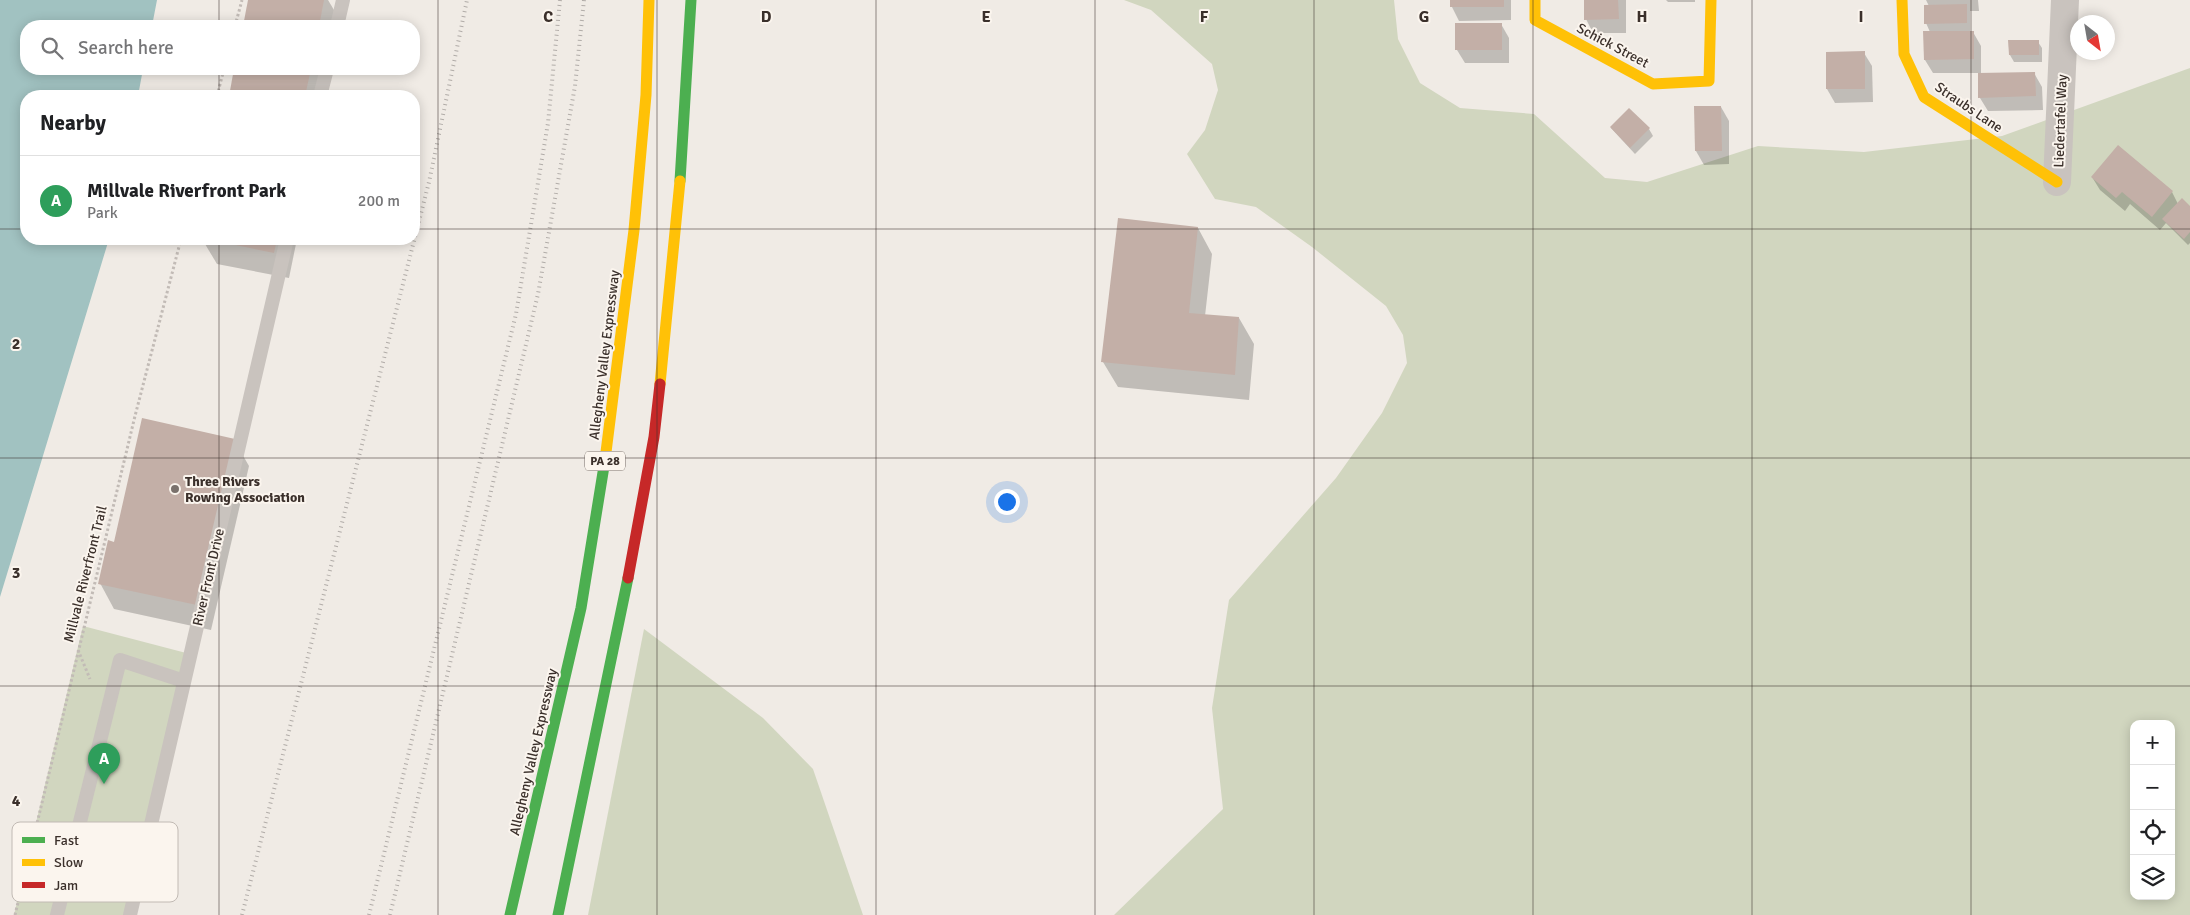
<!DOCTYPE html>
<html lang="en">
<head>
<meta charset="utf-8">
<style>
  body { margin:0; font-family:Signika,sans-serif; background:#f6f6f6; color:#202124 }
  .controls { position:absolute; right:15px; bottom:15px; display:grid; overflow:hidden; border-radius:10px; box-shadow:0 2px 12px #0003 }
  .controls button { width:45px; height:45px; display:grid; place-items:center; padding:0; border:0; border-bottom:1px solid #e0e0e0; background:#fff; color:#202124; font:25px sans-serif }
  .compass { position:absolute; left:2070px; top:15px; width:45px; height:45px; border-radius:50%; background:#fff; box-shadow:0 2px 12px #0003; rotate:149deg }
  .you { position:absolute; left:1006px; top:501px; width:18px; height:18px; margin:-12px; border:4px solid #fff; border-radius:50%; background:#1a73e8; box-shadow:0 0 0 8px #1a73e833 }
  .badge { display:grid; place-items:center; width:32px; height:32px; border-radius:50%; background:#7a716c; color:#fff; font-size:16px; font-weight:700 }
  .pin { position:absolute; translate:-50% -41px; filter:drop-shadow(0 1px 2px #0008) }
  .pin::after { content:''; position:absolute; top:26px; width:18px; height:15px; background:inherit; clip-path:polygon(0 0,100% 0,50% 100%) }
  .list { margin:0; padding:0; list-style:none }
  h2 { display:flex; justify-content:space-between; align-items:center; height:65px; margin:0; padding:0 20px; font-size:21px }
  h2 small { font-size:16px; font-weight:400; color:#757577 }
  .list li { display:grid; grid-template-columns:32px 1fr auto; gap:15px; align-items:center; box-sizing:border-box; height:90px; padding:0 20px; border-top:1px solid #e0e0e0 }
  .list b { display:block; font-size:19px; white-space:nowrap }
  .list p { margin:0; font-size:16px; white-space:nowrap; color:#757577 }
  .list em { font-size:16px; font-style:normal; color:#757577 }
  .icon { flex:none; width:28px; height:28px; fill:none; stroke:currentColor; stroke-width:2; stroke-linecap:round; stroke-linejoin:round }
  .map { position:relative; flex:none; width:2190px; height:915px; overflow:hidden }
  .search { position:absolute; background:#fff; box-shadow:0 2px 12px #0003; left:20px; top:20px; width:400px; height:55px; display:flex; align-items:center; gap:12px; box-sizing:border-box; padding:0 18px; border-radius:20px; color:#757577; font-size:19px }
  .panel { position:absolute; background:#fff; box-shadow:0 2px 12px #0003; left:20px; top:90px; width:400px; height:155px; border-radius:20px }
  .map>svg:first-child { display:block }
  .green { fill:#d1d6bf; fill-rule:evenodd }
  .water { fill:#a1c2c1 }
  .shadow { fill:#0003 }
  .building { fill:#c3afa7 }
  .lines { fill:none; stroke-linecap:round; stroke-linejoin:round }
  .path { stroke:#c2bbb6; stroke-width:3; stroke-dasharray:2.5 2.5; stroke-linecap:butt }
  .lane { stroke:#c9c3be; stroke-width:14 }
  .street { stroke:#c9c3be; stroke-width:28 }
  .fast { stroke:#4caf50; stroke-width:11 }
  .slow { stroke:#ffc107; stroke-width:11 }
  .jam { stroke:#c62828; stroke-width:11 }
  .rail { stroke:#b1aca8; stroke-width:4; stroke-dasharray:1 4; stroke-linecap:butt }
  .grid { fill:none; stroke:#3b302b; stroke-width:1; stroke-opacity:0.55 }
  .poi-dot { fill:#7a716c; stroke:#fbf5ee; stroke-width:2 }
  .labels { text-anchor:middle; stroke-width:4; stroke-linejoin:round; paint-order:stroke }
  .shield { fill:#fbf5ee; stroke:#756b66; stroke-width:1 }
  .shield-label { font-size:12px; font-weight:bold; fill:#3b302b }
  .street-label { font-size:14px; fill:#3b302b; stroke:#fbf5ee }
  .poi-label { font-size:14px; font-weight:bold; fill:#3b302b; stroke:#fbf5ee; text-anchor:start }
  .key { fill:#fbf5ee; stroke:#c1bab4; stroke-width:1 }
  .key-label { font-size:14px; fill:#3b302b }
  .grid-label { font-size:16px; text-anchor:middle; font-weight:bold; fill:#3b302b; stroke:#fbf5ee; stroke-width:4; stroke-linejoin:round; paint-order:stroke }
</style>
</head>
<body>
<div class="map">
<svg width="2190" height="915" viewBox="0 0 2190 915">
  <rect width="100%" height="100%" fill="#f0ebe5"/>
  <!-- green -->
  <g class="green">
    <path d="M1124,0H1394L1398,39L1420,83L1460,108L1534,114L1605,178L1647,182L1758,146L1864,152L2002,136L2190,68V915H1114L1223,809L1212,708L1229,600L1336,478L1382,413L1407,363L1403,335L1386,306L1312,247L1256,207L1215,199L1187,154L1205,130L1218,90L1212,64L1151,10ZM2134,724H2171V896H2134Z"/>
    <path d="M83,626L190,654L135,915H14Z"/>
    <path d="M644,629L763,718L813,769L863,915H588Z"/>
  </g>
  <!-- water -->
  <path class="water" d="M0,0H157L152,26H26V69H143L138,96H26V239H109L0,597Z"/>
  <!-- shadow -->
  <g class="shadow">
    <path d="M249,0H328L340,20L339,26H244Z"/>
    <path d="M1451,0H1511V20L1459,21L1452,7Z"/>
    <path d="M1585,0H1626V33H1593L1586,19Z"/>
    <path d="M1666,0H1695V2H1668Z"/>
    <path d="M1926,0H1978L1979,11H1970V32H1973L1981,46V74L2034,73L2042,87L2043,110L1988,111L1980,98L1979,73H1933L1925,60L1930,32L1926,23L1929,6Z"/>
    <path d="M1501,24L1509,38V63H1465L1457,50Z"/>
    <path d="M2038,42L2042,48V62H2014L2010,55Z"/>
    <path d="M1864,53L1872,66L1873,102L1835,103L1827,89Z"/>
    <path d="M236,69H330L325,96H230Z"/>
    <path d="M1695,107H1721L1729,121V164L1704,165L1696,151Z"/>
    <path d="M1611,128L1649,129L1653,136L1635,154Z"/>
    <path d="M2092,177L2172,192L2178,204L2190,208V243L2188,245L2166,223L2160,230L2130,204L2125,211L2100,190Z"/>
    <path d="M1198,228L1212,254L1205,316L1239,318L1254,344L1249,400L1118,387L1103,362Z"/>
    <path d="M202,239H297L289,278L217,264Z"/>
    <path d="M234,440L249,466L211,630L114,609L100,583L115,543Z"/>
  </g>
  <!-- building -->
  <g class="building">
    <path d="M248,0H324L319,26H243Z"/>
    <rect x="1450" y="0" width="54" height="7"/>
    <path d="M1584,0H1618L1619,19L1584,20Z"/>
    <path d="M1967,4V23L1924,24V5Z"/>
    <rect x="1455" y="23" width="47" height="27"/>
    <path d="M1923,31H1974V59L1924,60Z"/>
    <path d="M2008,40H2039V55H2009Z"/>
    <path d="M1865,51V89H1826V52Z"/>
    <path d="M234,69H311L305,96H229Z"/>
    <path d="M2035,72L2036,96L1978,98V73Z"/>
    <path d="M1694,106H1721L1722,151H1695Z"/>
    <path d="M1629,108L1650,128L1630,148L1610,127Z"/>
    <path d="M2118,145L2173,191L2152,217L2122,192L2116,198L2091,177Z"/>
    <path d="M2182,198L2190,206V232L2184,239L2162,219Z"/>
    <path d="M1118,218L1198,227L1189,313L1239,317L1235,375L1101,362Z"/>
    <path d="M206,239H277L274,253Z"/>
    <path d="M142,418L235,439L197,605L98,584L108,540L114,542Z"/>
  </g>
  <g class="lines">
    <!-- path -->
    <g class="path">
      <path d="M235,26L242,0"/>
      <path d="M217,96L224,69"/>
      <path d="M78,650L90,679"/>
      <path d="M15,915L135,416L181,239"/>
    </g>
    <!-- lane -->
    <g class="lane">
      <path d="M337,26L343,0"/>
      <path d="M320,96L327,69"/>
      <path d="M57,915L120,660L184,681"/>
      <path d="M130,915L287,239"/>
    </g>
    <!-- street -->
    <path class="street" d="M2057,182L2065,0"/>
    <!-- fast -->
    <g class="fast">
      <path d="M680,181L691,0"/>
      <path d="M510,915L581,608L605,460"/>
      <path d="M558,915L628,578"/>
    </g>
    <!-- slow -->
    <g class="slow">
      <path d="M1535,0V20L1653,84L1709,81L1711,0"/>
      <path d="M1902,0L1904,54L1924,97L2057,182"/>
      <path d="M660,384L680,181"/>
      <path d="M605,460L634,230L646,95L649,0"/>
    </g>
    <!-- jam -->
    <path class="jam" d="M628,578L654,437L660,384"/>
    <!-- rail -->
    <g class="rail">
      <path d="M242,915L429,182L467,0"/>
      <path d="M369,915L516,314L548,123L560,0"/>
      <path d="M390,915L538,294L575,86L584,0"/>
    </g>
  </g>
  <!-- grid -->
  <path class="grid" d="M219,0V26M438,0V915M657,0V915M876,0V915M1095,0V915M1314,0V915M1533,0V915M1752,0V915M1971,0V915M219,69V96M0,229H26M414,229H2190M219,239V915M0,458H2190M0,686H2190"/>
  <!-- markers -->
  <circle class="poi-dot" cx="175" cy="489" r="5"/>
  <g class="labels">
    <!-- shield labels -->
    <rect class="shield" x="585" y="451.5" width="40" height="19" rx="4"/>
    <g class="shield-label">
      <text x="605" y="465">PA 28</text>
    </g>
    <!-- street labels -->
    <g class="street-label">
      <text transform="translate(1613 45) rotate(28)" y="5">Schick Street</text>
      <text transform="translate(1969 107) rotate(34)" y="5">Straubs Lane</text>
      <text transform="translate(2060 121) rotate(-88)" y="5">Liedertafel Way</text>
      <text transform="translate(604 355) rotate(-83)" y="5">Allegheny Valley Expressway</text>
      <text transform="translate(85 574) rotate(-76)" y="5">Millvale Riverfront Trail</text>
      <text transform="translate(208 577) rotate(-77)" y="5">River Front Drive</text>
      <text transform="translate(533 752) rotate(-77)" y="5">Allegheny Valley Expressway</text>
    </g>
    <!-- poi labels -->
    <g class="poi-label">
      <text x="185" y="486">Three Rivers<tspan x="185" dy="16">Rowing Association</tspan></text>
    </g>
  </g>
  <!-- legend -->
  <rect x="12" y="822" width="166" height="80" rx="8" class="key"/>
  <rect x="22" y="837" width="23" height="6" fill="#4caf50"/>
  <rect x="22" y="859" width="23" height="7" fill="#ffc107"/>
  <rect x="22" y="882" width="23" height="6" fill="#c62828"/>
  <g class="key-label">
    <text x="54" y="845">Fast</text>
    <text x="54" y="867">Slow</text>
    <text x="54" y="890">Jam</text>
  </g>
  <g class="grid-label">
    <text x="548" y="22">C</text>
    <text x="766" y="22">D</text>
    <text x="986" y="22">E</text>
    <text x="1204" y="22">F</text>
    <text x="1424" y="22">G</text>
    <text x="1642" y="22">H</text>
    <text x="1861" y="22">I</text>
    <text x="16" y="349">2</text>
    <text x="16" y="578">3</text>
    <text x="16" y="806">4</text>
  </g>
</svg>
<div class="controls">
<button>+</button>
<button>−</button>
<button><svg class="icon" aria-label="locate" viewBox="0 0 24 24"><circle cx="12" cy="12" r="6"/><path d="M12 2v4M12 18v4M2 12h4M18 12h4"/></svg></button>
<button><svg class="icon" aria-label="layers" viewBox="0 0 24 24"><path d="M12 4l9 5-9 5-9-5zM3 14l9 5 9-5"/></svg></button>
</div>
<svg class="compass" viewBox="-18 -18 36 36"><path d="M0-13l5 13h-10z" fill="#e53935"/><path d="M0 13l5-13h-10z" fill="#757577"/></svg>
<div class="you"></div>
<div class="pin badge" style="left:104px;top:784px;background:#2e9e5b">A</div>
<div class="search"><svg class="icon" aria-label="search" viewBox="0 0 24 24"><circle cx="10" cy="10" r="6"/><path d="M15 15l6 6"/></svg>Search here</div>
<section class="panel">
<h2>Nearby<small></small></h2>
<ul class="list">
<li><span class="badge" style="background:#2e9e5b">A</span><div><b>Millvale Riverfront Park</b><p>Park</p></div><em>200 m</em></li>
</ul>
</section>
</div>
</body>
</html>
